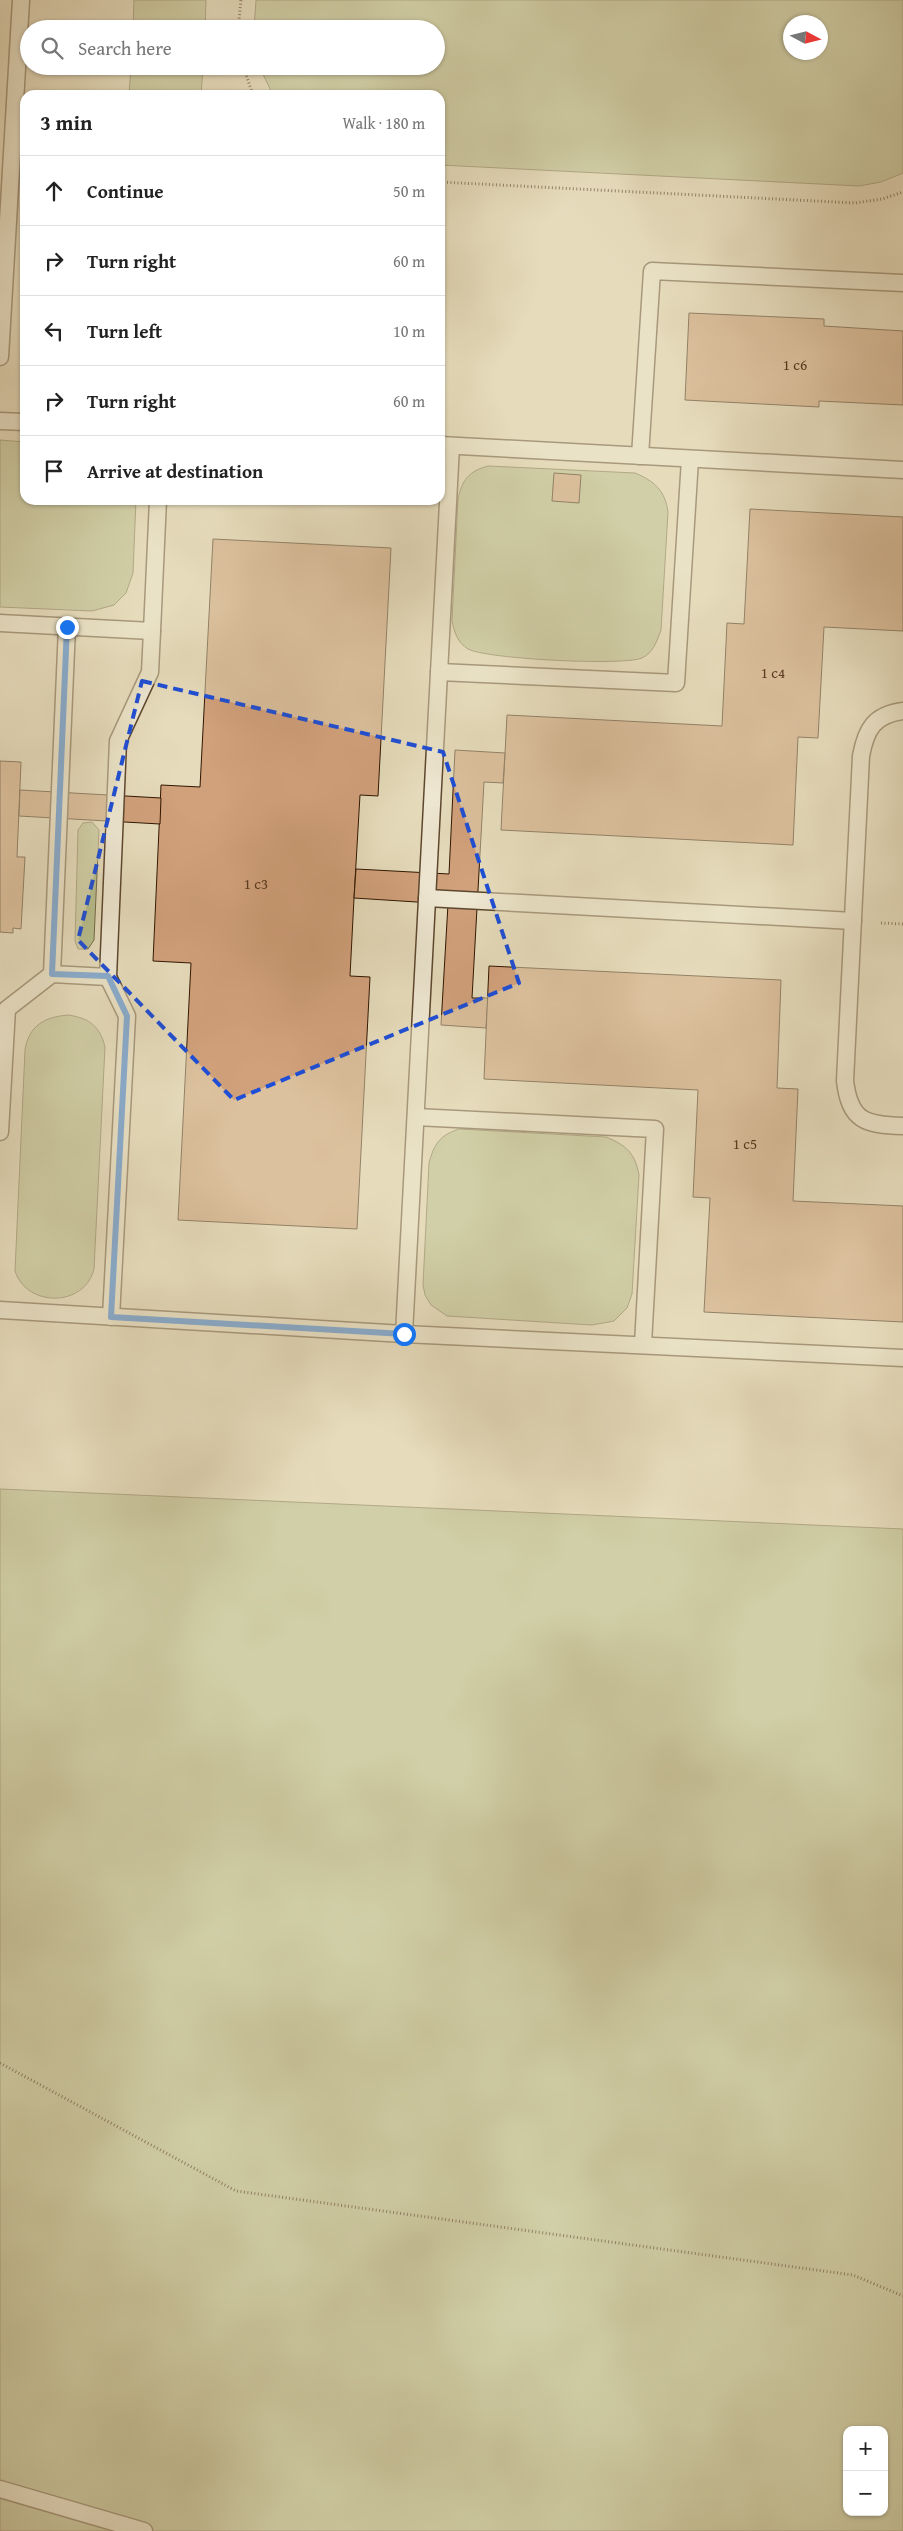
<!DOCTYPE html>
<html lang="en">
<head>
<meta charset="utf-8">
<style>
  body { margin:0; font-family:"Gentium Book Plus",serif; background:#f2f2f2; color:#222 }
  .controls { position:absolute; right:15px; bottom:15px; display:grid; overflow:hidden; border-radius:10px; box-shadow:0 1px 4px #0004 }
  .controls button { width:45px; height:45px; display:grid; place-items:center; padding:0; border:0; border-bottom:1px solid #e0e0e0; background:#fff; color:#222; font:25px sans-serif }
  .compass { position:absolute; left:783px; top:15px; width:45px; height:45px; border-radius:50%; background:#fff; box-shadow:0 1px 4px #0004; rotate:97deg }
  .stop { position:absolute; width:15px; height:15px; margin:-11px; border:4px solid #1a73e8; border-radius:50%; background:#fff }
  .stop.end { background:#1a73e8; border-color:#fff; box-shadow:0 1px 5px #0008 }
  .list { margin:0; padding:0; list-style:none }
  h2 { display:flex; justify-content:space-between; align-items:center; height:65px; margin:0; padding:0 20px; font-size:21px }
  h2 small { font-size:16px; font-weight:400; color:#767676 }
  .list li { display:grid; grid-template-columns:32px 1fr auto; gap:15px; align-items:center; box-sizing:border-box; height:70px; padding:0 20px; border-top:1px solid #e0e0e0 }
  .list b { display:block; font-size:19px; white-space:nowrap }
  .list em { font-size:16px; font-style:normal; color:#767676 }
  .icon { flex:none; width:28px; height:28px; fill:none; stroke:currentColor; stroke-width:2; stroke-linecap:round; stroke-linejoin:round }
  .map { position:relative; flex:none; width:903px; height:2531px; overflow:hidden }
  .search { position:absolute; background:#fff; box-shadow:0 1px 4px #0004; left:20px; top:20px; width:425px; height:55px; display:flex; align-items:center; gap:12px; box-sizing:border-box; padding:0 18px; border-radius:28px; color:#767676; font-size:19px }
  .panel { position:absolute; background:#fff; box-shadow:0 1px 4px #0004; left:20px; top:90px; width:425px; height:415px; border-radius:15px }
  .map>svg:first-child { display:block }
  .green { fill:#b8bf8e; stroke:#746a47; fill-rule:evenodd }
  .building { fill:#d1a17b; stroke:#2f1500 }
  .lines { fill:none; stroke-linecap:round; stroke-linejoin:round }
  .lane-casing { stroke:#5d472f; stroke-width:19 }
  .path { stroke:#2f1500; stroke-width:3; stroke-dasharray:1 2.5; stroke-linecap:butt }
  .lane { stroke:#efe8d3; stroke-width:16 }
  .route { stroke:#1a73e8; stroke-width:6 }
  .marked { fill:none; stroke:#1d4ed8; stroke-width:4; stroke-dasharray:10 6; stroke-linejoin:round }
  .labels { text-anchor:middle; stroke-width:4; stroke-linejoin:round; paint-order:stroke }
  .number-label { font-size:15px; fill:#58381f }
</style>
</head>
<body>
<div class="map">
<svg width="903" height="2531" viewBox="0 0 903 2531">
  <rect width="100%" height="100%" fill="#e6dcbc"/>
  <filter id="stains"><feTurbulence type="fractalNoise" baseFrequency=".004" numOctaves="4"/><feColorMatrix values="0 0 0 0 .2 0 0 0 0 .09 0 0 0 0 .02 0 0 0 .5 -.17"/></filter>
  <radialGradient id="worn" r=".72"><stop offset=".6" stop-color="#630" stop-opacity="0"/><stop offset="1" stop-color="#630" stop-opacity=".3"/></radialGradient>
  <!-- green -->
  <g class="green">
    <path d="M134,0H206L205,29H133Z"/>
    <path d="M256,0H903V173L881,182L859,186L440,165V95H273L259,66H436V29H254ZM790,22H820V52H790Z"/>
    <path d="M131,66H203L201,95H129Z"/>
    <path d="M0,440L25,442V500H136L133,573L126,593L114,605L92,611L0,607Z"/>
    <path d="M488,466L635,473C654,481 665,490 668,512L661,630C657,641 653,653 642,658C624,666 486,659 468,649C458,643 454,632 452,621L458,499C462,480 469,471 488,466Z"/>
    <path d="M92,822L99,830L94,940L88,949H78L75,941L78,830L83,823Z"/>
    <path d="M68,1015C89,1018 100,1026 105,1047L94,1269C85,1307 27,1308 15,1271L25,1050C29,1025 45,1017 68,1015Z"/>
    <path d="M459,1129L606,1137C626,1145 635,1153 639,1175L632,1294L627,1308L614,1321L592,1325L447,1316L431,1305L425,1295L423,1285L429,1163C434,1144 440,1135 459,1129Z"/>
    <path d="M0,1489L903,1529V2531H0ZM847,2430H884V2512H847Z"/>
  </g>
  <!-- building -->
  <g class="building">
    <path d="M689,313L824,319V326L903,331V405L819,401V407L685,400Z"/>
    <path d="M554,473L581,475L579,503L552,501Z"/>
    <path d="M750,509L903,517V631L824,627L818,738L798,737L793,845L501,830L507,715L722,726L727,623L744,624Z"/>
    <path d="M213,539L391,548L378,796L360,795L354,898L350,976L370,977L357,1229L178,1220L191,963L153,961L161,785L200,787Z"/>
    <path d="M455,750L505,753L503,783L484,782L472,998H488L486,1028L441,1025L448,904L354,898L356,869L449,874Z"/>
    <path d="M0,761L21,762L17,857H25L21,929L13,928V933L0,932Z"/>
    <path d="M20,790L161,798L160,824L19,816Z"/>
    <path d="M489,966L781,980L777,1088L798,1089L793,1201L903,1206V1322L704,1312L710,1198L693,1197L698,1090L484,1079Z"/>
  </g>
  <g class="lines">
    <!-- lane casing -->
    <g class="lane-casing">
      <g id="lane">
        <path d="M0,357L21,0"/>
        <path d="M0,421L25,422"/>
        <path d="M441,445L903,470"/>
        <path d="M640,456L652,271L903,283"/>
        <path d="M0,623L152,631L158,500"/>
        <path d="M439,672L676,683L690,459"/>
        <path d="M903,711C874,715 866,729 861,756L845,1081C850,1121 865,1125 903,1126"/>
        <path d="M427,898L853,921"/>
        <path d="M52,974L108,977"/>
        <path d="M416,1117L655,1129L643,1344"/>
        <path d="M0,1132L7,1009L52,974L67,627"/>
        <path d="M0,1310L404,1334L903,1358"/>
        <path d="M111,1317L127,1016L108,977L118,741L150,672L152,631"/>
        <path d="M404,1334L451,446"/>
        <path d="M0,2489L144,2531"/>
      </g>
    </g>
    <!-- path -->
    <g class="path">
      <path d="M238,29L241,0"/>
      <path d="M243,66L253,95"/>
      <path d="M440,182L855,203L882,199L903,192"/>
      <path d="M881,923L903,924"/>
      <path d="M0,2063L236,2191L853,2275L903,2296"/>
    </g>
    <!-- lane -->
    <use href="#lane" class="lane"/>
  </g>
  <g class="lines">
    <!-- route -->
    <path class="route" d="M67,627L52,974L108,976L127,1016L111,1317L404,1334"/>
  </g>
  <!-- marked area -->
  <path d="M0 0H903V2531H0ZM142,681L443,752L519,983L234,1100L78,940Z" fill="#e6dcbc" fill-opacity=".55" fill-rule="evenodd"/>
  <path class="marked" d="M142,681L443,752L519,983L234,1100L78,940Z"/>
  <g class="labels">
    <!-- number labels -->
    <g class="number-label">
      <text x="795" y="370">1 с6</text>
      <text x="773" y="678">1 с4</text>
      <text x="256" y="889">1 с3</text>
      <text x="745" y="1149">1 с5</text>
    </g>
  </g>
  <rect width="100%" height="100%" filter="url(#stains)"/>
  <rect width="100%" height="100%" fill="url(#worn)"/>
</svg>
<div class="controls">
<button>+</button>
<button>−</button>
</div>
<svg class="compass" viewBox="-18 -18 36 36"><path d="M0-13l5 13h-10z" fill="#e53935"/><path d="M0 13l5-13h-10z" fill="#767676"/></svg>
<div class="stop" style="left:404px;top:1334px"></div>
<div class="stop end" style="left:67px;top:627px"></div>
<div class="search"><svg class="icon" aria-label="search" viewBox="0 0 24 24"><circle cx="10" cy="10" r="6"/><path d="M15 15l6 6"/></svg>Search here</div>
<section class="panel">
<h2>3 min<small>Walk · 180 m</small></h2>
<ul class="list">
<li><svg class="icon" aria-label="ahead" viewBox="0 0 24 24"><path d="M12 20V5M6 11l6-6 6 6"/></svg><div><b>Continue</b></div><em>50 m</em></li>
<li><svg class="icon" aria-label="right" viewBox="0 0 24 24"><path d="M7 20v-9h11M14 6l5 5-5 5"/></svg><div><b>Turn right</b></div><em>60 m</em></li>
<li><svg class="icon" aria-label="left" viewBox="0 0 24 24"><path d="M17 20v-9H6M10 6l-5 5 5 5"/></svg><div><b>Turn left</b></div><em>10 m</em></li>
<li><svg class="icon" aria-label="right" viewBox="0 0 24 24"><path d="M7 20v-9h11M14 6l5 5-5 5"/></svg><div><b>Turn right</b></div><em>60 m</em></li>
<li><svg class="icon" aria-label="arrive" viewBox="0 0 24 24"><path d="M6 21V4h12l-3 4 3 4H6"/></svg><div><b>Arrive at destination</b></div></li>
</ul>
</section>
</div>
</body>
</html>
